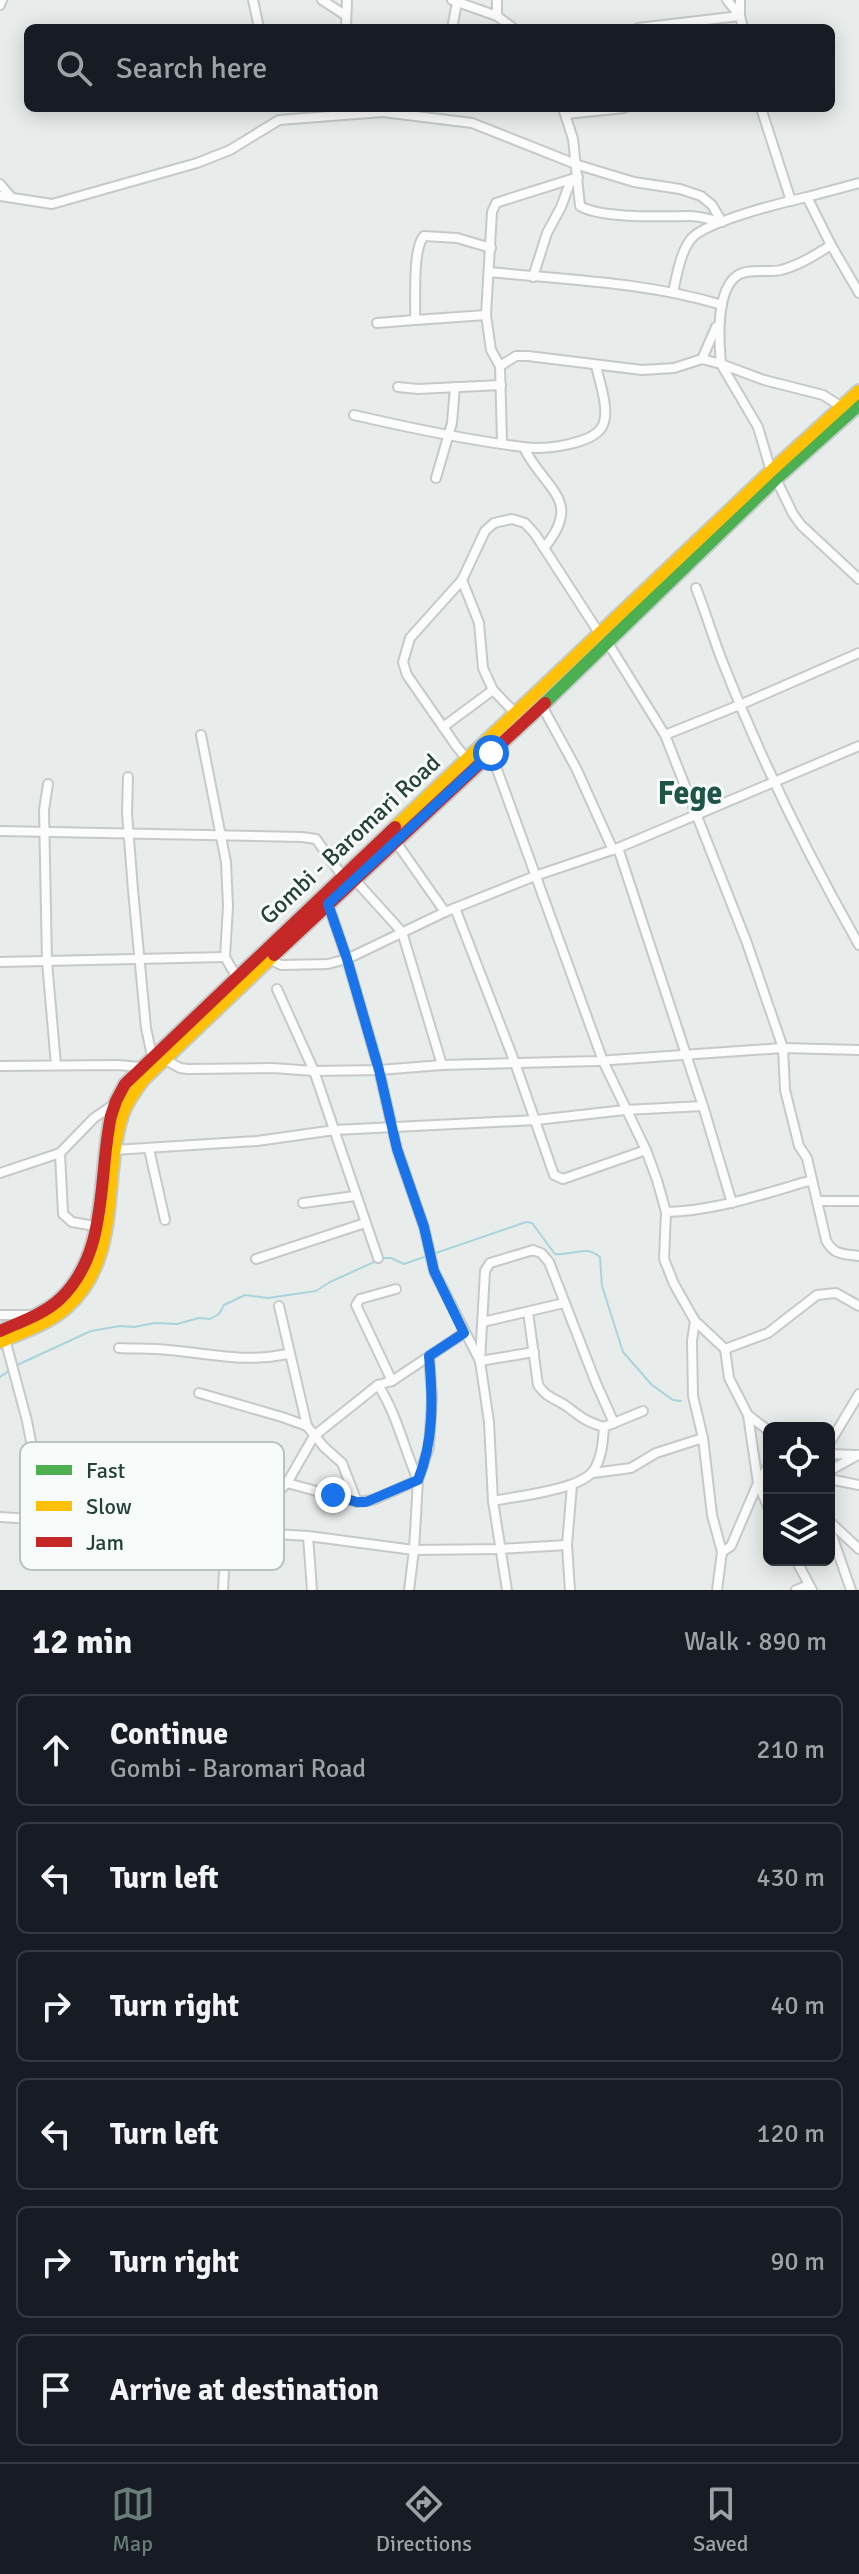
<!DOCTYPE html>
<html lang="en">
<head>
<meta charset="utf-8">
<style>
  body { margin:0; font-family:Signika,sans-serif; background:#20242c; color:#f1f3f6 }
  .controls { position:absolute; right:24px; bottom:24px; display:grid; overflow:hidden; border-radius:12px; box-shadow:0 4px 20px #0003 }
  .controls button { width:72px; height:72px; display:grid; place-items:center; padding:0; border:0; border-bottom:2px solid #363941; background:#171b24; color:#f1f3f6; font:40px sans-serif }
  .stop { position:absolute; width:24px; height:24px; margin:-18px; border:6px solid #1a73e8; border-radius:50%; background:#fff }
  .stop.end { background:#1a73e8; border-color:#fff; box-shadow:0 2px 8px #0008 }
  .list { margin:0; padding:0; list-style:none }
  h2 { display:flex; justify-content:space-between; align-items:center; height:104px; margin:0; padding:0 32px; font-size:34px }
  h2 small { font-size:26px; font-weight:400; color:#9ea1a6 }
  .list li { display:grid; grid-template-columns:52px 1fr auto; gap:24px; align-items:center; box-sizing:border-box; height:112px; margin:0 16px 16px; padding:0 16px; border:2px solid #363941; border-radius:12px }
  .list b { display:block; font-size:30px; white-space:nowrap }
  .list p { margin:0; font-size:26px; white-space:nowrap; color:#9ea1a6 }
  .list em { font-size:26px; font-style:normal; color:#9ea1a6 }
  .icon { flex:none; width:44px; height:44px; fill:none; stroke:currentColor; stroke-width:2; stroke-linecap:round; stroke-linejoin:round }
  .map { position:relative; flex:none; width:859px; height:1590px; overflow:hidden }
  .search { position:absolute; background:#171b24; box-shadow:0 4px 20px #0003; left:24px; right:24px; top:24px; height:88px; display:flex; align-items:center; gap:20px; box-sizing:border-box; padding:0 28px; border-radius:12px; color:#9ea1a6; font-size:30px }
  .sheet { height:872px; background:#171b24 }
  nav { display:flex; justify-content:space-around; align-items:center; box-sizing:border-box; height:112px; border-top:2px solid #363941; background:#171b24; font-size:22px; color:#9ea1a6 }
  nav a { display:grid; justify-items:center; gap:4px }
  nav .on { color:#697e78 }
  .map>svg:first-child { display:block }
  .lines { fill:none; stroke-linecap:round; stroke-linejoin:round }
  .stream { stroke:#a9d4db; stroke-width:2 }
  .street-casing { stroke:#c5cac8; stroke-width:12 }
  .fast-casing { stroke:#c3ccc9; stroke-width:16 }
  .slow-casing { stroke:#c3ccc9; stroke-width:16 }
  .jam-casing { stroke:#c3ccc9; stroke-width:16 }
  .street { stroke:#fcfcfc; stroke-width:8 }
  .fast { stroke:#4caf50; stroke-width:12 }
  .slow { stroke:#ffc107; stroke-width:12 }
  .jam { stroke:#c62828; stroke-width:12 }
  .route { stroke:#1a73e8; stroke-width:10 }
  .labels { text-anchor:middle; stroke-width:6; stroke-linejoin:round; paint-order:stroke }
  .street-label { font-size:24px; fill:#24423a; stroke:#f7fbf9 }
  .district-label { font-size:32px; font-weight:bold; fill:#1f5548; stroke:#f7fbf9 }
  .key { fill:#f7fbf9; stroke:#b8c4c0; stroke-width:2 }
  .key-label { font-size:22px; fill:#24423a }
</style>
</head>
<body>
<div class="map">
<svg width="859" height="1590" viewBox="0 0 859 1590">
  <rect width="100%" height="100%" fill="#e8edeb"/>
  <g class="lines">
    <!-- stream -->
    <g class="stream">
      <path d="M433,1254L526,1222L532,1223L555,1254C572,1256 585,1244 600,1257L602,1286L623,1352L652,1385L673,1400L681,1401"/>
      <path d="M15,1366L91,1331L120,1326L134,1327L155,1323L177,1324L199,1318L210,1319L219,1314L224,1305L245,1295L268,1298L316,1291L330,1282L383,1258H391L404,1264L427,1256"/>
      <path d="M0,1377L10,1370"/>
    </g>
    <!-- street casing -->
    <g class="street-casing">
      <g id="street">
        <path d="M253,0L259,28"/>
        <path d="M322,0L345,15"/>
        <path d="M452,0L497,16L513,28"/>
        <path d="M727,0L740,16L743,28"/>
        <path d="M0,5L2,0"/>
        <path d="M497,16V0"/>
        <path d="M346,28L347,0"/>
        <path d="M452,28L457,3"/>
        <path d="M638,28L740,16V0"/>
        <path d="M563,108L573,139L580,206C602,219 663,216 690,216C700,216 711,220 722,222"/>
        <path d="M761,108L791,201"/>
        <path d="M566,114L624,108"/>
        <path d="M0,184L11,197"/>
        <path d="M0,196L52,204L197,163L230,150L279,120L383,112L472,123L578,165L634,182L680,189L701,196L712,205L722,222"/>
        <path d="M807,197L859,183"/>
        <path d="M831,245C815,255 800,265 781,270C768,273 749,268 738,275C715,290 719,341 721,364L764,380L823,395L842,407"/>
        <path d="M490,272C568,280 646,282 722,305"/>
        <path d="M533,277L547,233L561,207L571,180"/>
        <path d="M673,292C677,275 680,253 691,239C704,222 784,202 807,197L831,245L859,293"/>
        <path d="M486,315L415,320C416,301 412,249 424,236L457,238L491,248"/>
        <path d="M377,323L415,320"/>
        <path d="M702,359L716,327"/>
        <path d="M500,366L516,356H528L642,370L674,368L702,359L721,364L758,427L771,471"/>
        <path d="M398,387L418,389L501,385"/>
        <path d="M354,415C410,428 467,440 523,447C542,450 594,445 603,425C610,409 599,382 596,365"/>
        <path d="M502,443L500,366L491,350L486,315L492,212L496,203L505,200L578,177"/>
        <path d="M524,448C545,490 584,500 544,548"/>
        <path d="M436,478L452,423L455,387"/>
        <path d="M776,479L793,514L801,525L859,579"/>
        <path d="M462,580L479,623L483,668L493,690L516,714"/>
        <path d="M696,588C706,613 713,638 723,663C761,760 808,855 859,945"/>
        <path d="M608,643L665,735L747,943L783,1048L785,1090L799,1146L807,1158L826,1240C833,1255 844,1254 859,1256"/>
        <path d="M542,706L576,768L613,850"/>
        <path d="M443,727L493,690"/>
        <path d="M201,735L226,862L228,906L225,957L236,976"/>
        <path d="M665,735L742,704L859,653"/>
        <path d="M491,753L603,1061L646,1150L657,1180L666,1212L664,1259L674,1284L695,1321L692,1341L693,1396L703,1438L712,1515L722,1552L717,1590"/>
        <path d="M467,759L457,747L407,675L403,662L410,638L462,580L485,531L494,523L512,519L525,523L535,534L599,633"/>
        <path d="M128,777L127,813L133,890L146,1028L152,1056"/>
        <path d="M48,784L44,810L47,962L56,1065"/>
        <path d="M0,831L302,837L316,839L343,877"/>
        <path d="M396,842L445,912"/>
        <path d="M618,848L703,1106L732,1203"/>
        <path d="M355,880L402,932L442,1065"/>
        <path d="M328,904L347,959L379,1070L397,1149L424,1227L434,1271L480,1361"/>
        <path d="M455,908L515,1063L554,1175L563,1179L646,1150"/>
        <path d="M273,955L275,962L281,965L328,964L347,959L445,912L535,876L618,848L859,746"/>
        <path d="M0,962L225,957"/>
        <path d="M277,989L314,1071L378,1258"/>
        <path d="M164,1059L180,1068L188,1069L273,1068L314,1071L379,1070L442,1065L597,1061L783,1048L859,1050"/>
        <path d="M0,1066L117,1065L141,1067"/>
        <path d="M149,1149L165,1220"/>
        <path d="M114,1150L257,1141L335,1130L536,1120L625,1110L703,1106"/>
        <path d="M60,1153L63,1214L72,1222L95,1226"/>
        <path d="M0,1173L60,1153L94,1118L113,1105"/>
        <path d="M817,1201H859"/>
        <path d="M303,1203L355,1196"/>
        <path d="M666,1212C716,1211 763,1194 812,1180"/>
        <path d="M256,1259L365,1223"/>
        <path d="M396,1289L360,1299L356,1305L392,1381L464,1333"/>
        <path d="M279,1306L307,1426"/>
        <path d="M528,1312L538,1385C548,1400 557,1398 569,1408C582,1418 587,1422 604,1427L643,1411"/>
        <path d="M0,1315H31"/>
        <path d="M695,1321L725,1349L729,1378L748,1415L758,1483L769,1509"/>
        <path d="M483,1322L564,1303"/>
        <path d="M5,1339L27,1421L35,1463L55,1522"/>
        <path d="M119,1348C135,1349 152,1348 169,1350C214,1354 243,1363 288,1354"/>
        <path d="M725,1349L768,1333L817,1295L836,1293L859,1306"/>
        <path d="M480,1361L534,1352"/>
        <path d="M378,1385C397,1414 404,1449 418,1480"/>
        <path d="M199,1393L282,1417L307,1426L324,1447L342,1463L357,1502"/>
        <path d="M748,1415L769,1431"/>
        <path d="M829,1444L859,1394"/>
        <path d="M829,1454L856,1455"/>
        <path d="M35,1463L199,1469L287,1483L357,1502L373,1500L418,1480"/>
        <path d="M154,1467L158,1528"/>
        <path d="M829,1471L858,1455"/>
        <path d="M593,1473L631,1468L656,1453L703,1438"/>
        <path d="M829,1479L859,1485"/>
        <path d="M493,1501C517,1496 581,1490 594,1470C602,1457 603,1441 604,1427"/>
        <path d="M0,1517L308,1536L414,1550L499,1549L567,1545"/>
        <path d="M829,1521L859,1549"/>
        <path d="M829,1527L851,1590"/>
        <path d="M253,1532L259,1511L287,1483L314,1436L378,1385L392,1381"/>
        <path d="M308,1536L312,1590"/>
        <path d="M722,1552L731,1546L758,1483L769,1465"/>
        <path d="M796,1560L812,1590"/>
        <path d="M223,1590L226,1532"/>
        <path d="M409,1590L414,1550L418,1480L429,1447L432,1397L429,1356"/>
        <path d="M507,1590L493,1501L489,1422L480,1361L485,1271L490,1263L533,1250L541,1253L549,1262L596,1383L614,1423"/>
        <path d="M570,1590L567,1545L572,1485"/>
        <path d="M796,1590L809,1585"/>
      </g>
    </g>
    <!-- fast casing -->
    <g class="fast-casing">
      <path id="fast" d="M545,703L776,479L859,405"/>
    </g>
    <!-- slow casing -->
    <g class="slow-casing">
      <g id="slow">
        <path d="M395,827L771,471L859,391"/>
        <path d="M0,1342C22,1332 48,1324 66,1308C122,1259 102,1180 122,1116C126,1102 136,1090 144,1079L274,955"/>
      </g>
    </g>
    <!-- jam casing -->
    <g class="jam-casing">
      <g id="jam">
        <path d="M274,955L545,703"/>
        <path d="M0,1331C20,1322 44,1314 60,1299C109,1253 98,1176 111,1116L116,1101L125,1084L395,827"/>
      </g>
    </g>
    <!-- street -->
    <use href="#street" class="street"/>
    <!-- fast -->
    <use href="#fast" class="fast"/>
    <!-- slow -->
    <use href="#slow" class="slow"/>
    <!-- jam -->
    <use href="#jam" class="jam"/>
  </g>
  <g class="lines">
    <!-- route -->
    <path class="route" d="M333,1495L357,1502H366L418,1480C434,1441 433,1398 429,1356L464,1333L434,1271L424,1227L397,1149L379,1070L347,959L328,904L491,753"/>
  </g>
  <g class="labels">
    <!-- street labels -->
    <g class="street-label">
      <text transform="translate(350 839) rotate(-43)" y="8">Gombi - Baromari Road</text>
    </g>
    <!-- district labels -->
    <g class="district-label">
      <text x="690" y="804">Fege</text>
    </g>
  </g>
  <!-- legend -->
  <rect x="20" y="1442" width="264" height="128" rx="12" class="key"/>
  <rect x="36" y="1465" width="36" height="10" fill="#4caf50"/>
  <rect x="36" y="1501" width="36" height="10" fill="#ffc107"/>
  <rect x="36" y="1537" width="36" height="10" fill="#c62828"/>
  <g class="key-label">
    <text x="86" y="1478">Fast</text>
    <text x="86" y="1514">Slow</text>
    <text x="86" y="1550">Jam</text>
  </g>
</svg>
<div class="controls">
<button><svg class="icon" aria-label="locate" viewBox="0 0 24 24"><circle cx="12" cy="12" r="6"/><path d="M12 2v4M12 18v4M2 12h4M18 12h4"/></svg></button>
<button><svg class="icon" aria-label="layers" viewBox="0 0 24 24"><path d="M12 4l9 5-9 5-9-5zM3 14l9 5 9-5"/></svg></button>
</div>
<div class="stop" style="left:491px;top:753px"></div>
<div class="stop end" style="left:333px;top:1495px"></div>
<div class="search"><svg class="icon" aria-label="search" viewBox="0 0 24 24"><circle cx="10" cy="10" r="6"/><path d="M15 15l6 6"/></svg>Search here</div>
</div>
<section class="sheet">
<h2>12 min<small>Walk · 890 m</small></h2>
<ul class="list">
<li><svg class="icon" aria-label="ahead" viewBox="0 0 24 24"><path d="M12 20V5M6 11l6-6 6 6"/></svg><div><b>Continue</b><p>Gombi - Baromari Road</p></div><em>210 m</em></li>
<li><svg class="icon" aria-label="left" viewBox="0 0 24 24"><path d="M17 20v-9H6M10 6l-5 5 5 5"/></svg><div><b>Turn left</b></div><em>430 m</em></li>
<li><svg class="icon" aria-label="right" viewBox="0 0 24 24"><path d="M7 20v-9h11M14 6l5 5-5 5"/></svg><div><b>Turn right</b></div><em>40 m</em></li>
<li><svg class="icon" aria-label="left" viewBox="0 0 24 24"><path d="M17 20v-9H6M10 6l-5 5 5 5"/></svg><div><b>Turn left</b></div><em>120 m</em></li>
<li><svg class="icon" aria-label="right" viewBox="0 0 24 24"><path d="M7 20v-9h11M14 6l5 5-5 5"/></svg><div><b>Turn right</b></div><em>90 m</em></li>
<li><svg class="icon" aria-label="arrive" viewBox="0 0 24 24"><path d="M6 21V4h12l-3 4 3 4H6"/></svg><div><b>Arrive at destination</b></div></li>
</ul>
</section>
<nav>
<a class="on"><svg class="icon" aria-label="map" viewBox="0 0 24 24"><path d="M3 6l6-2 6 2 6-2v14l-6 2-6-2-6 2zM9 4v14M15 6v14"/></svg>Map</a>
<a><svg class="icon" aria-label="directions" viewBox="0 0 24 24"><path d="M12 3l9 9-9 9-9-9zM9 14v-3h6M13 9l2 2-2 2"/></svg>Directions</a>
<a><svg class="icon" aria-label="saved" viewBox="0 0 24 24"><path d="M7 4h10v16l-5-4-5 4z"/></svg>Saved</a>
</nav>
</body>
</html>
